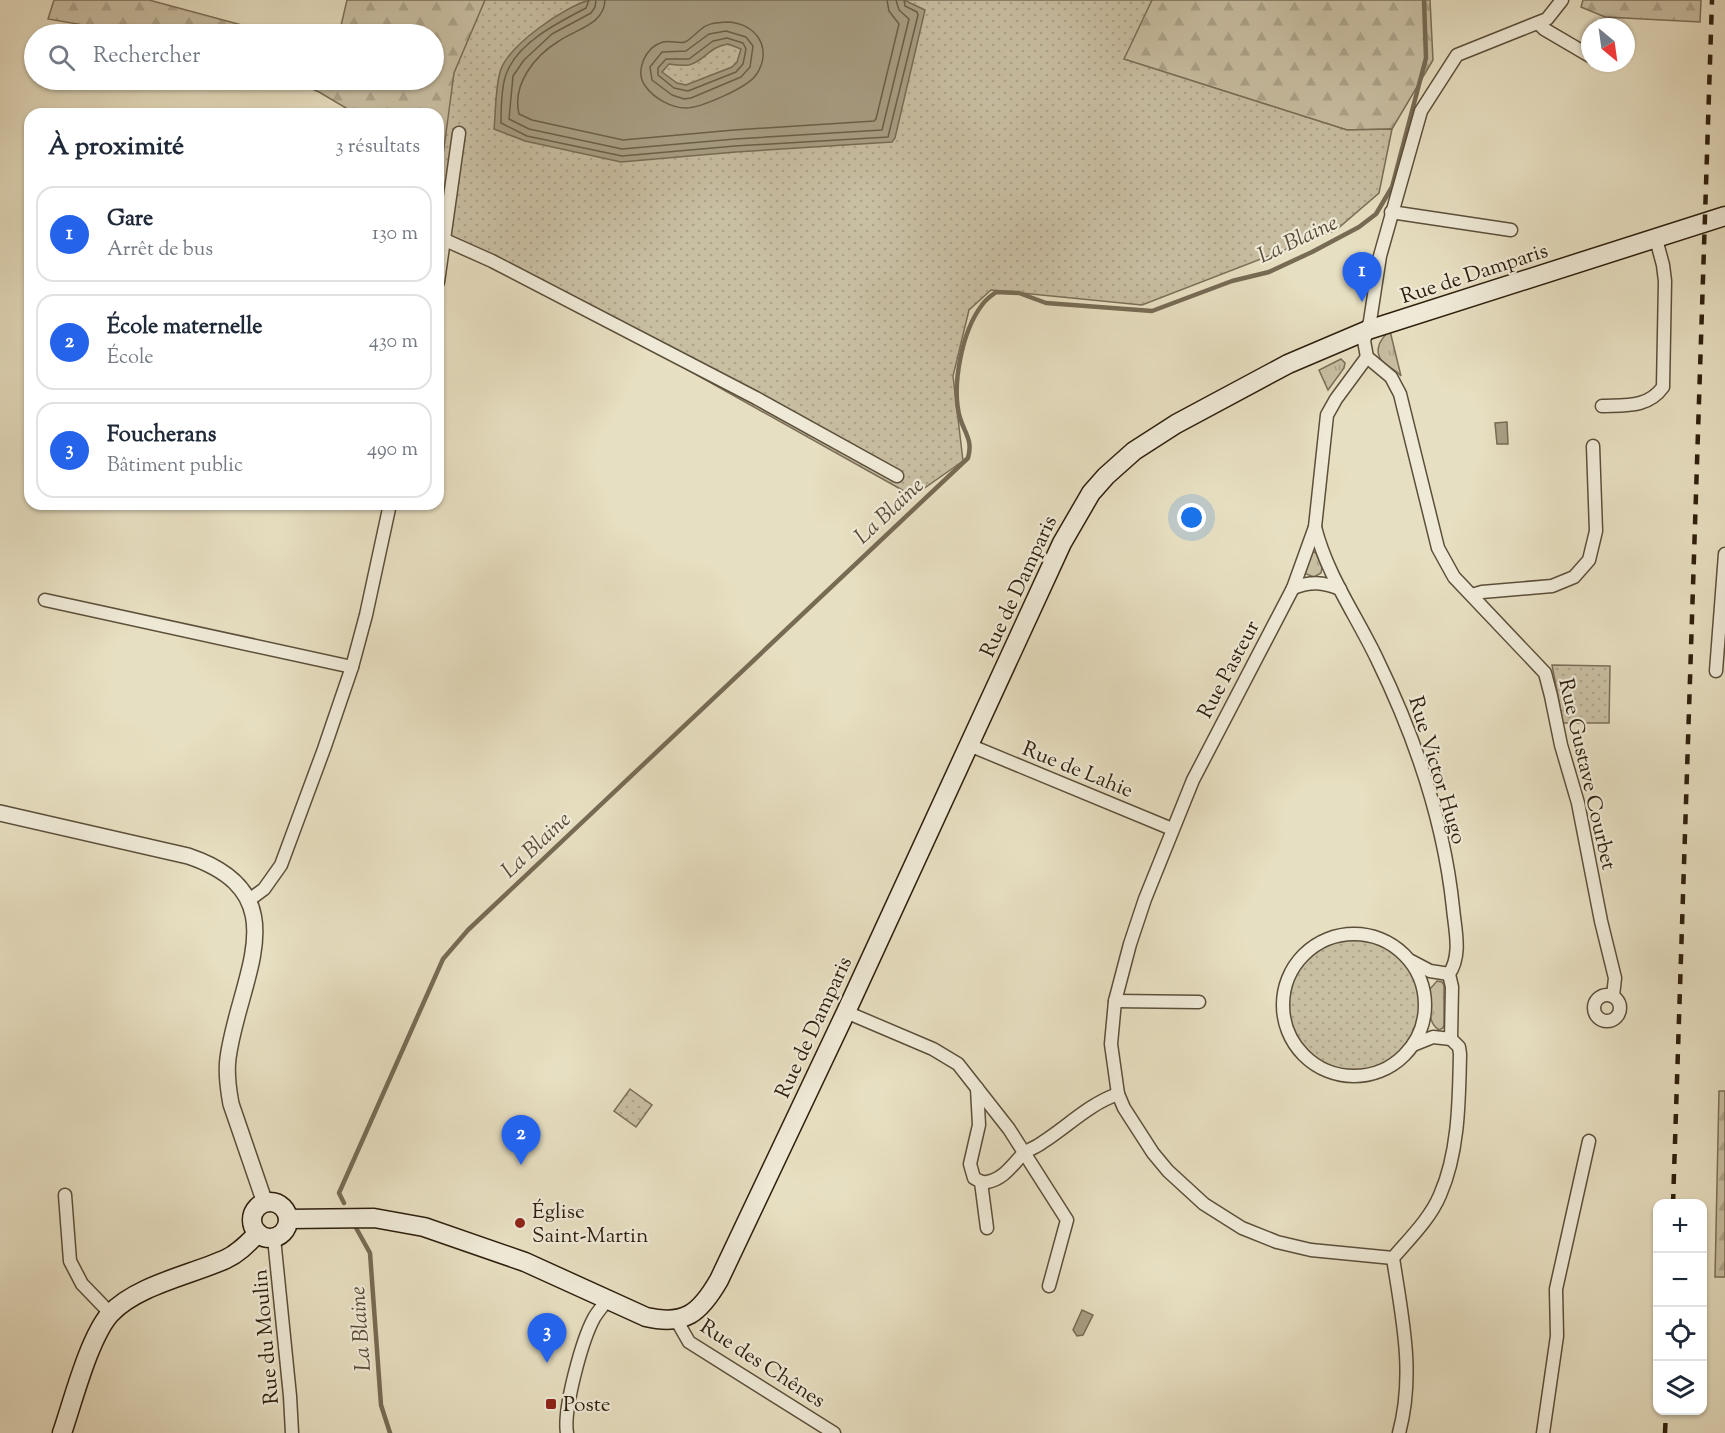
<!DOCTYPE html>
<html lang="fr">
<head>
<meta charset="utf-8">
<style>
  body { margin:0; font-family:"Sorts Mill Goudy",serif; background:#f2f2f3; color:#1f2937 }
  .controls { position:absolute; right:18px; bottom:18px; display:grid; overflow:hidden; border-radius:12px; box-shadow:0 2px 4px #0004 }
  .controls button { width:54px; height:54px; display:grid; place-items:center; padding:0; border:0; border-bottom:2px solid #e0e1e3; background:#fff; color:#1f2937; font:30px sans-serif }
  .compass { position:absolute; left:1581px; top:18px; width:54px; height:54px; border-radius:50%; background:#fff; box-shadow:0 2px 4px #0004; rotate:151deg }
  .you { position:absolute; left:1192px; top:518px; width:21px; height:21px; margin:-15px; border:4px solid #fff; border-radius:50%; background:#1a73e8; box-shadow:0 0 0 9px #1a73e833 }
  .badge { display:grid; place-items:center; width:39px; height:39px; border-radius:50%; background:#2563eb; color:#fff; font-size:20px; font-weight:700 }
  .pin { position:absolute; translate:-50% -50px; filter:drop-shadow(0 2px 3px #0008) }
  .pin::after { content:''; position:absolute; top:32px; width:21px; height:18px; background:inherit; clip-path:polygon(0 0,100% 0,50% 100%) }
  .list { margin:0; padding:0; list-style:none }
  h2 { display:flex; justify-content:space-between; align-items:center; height:78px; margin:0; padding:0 24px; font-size:26px }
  h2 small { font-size:20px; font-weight:400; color:#747a83 }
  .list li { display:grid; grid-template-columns:39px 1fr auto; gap:18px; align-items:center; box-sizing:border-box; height:96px; margin:0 12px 12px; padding:0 12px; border:2px solid #e0e1e3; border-radius:18px }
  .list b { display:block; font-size:22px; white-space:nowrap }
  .list p { margin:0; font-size:20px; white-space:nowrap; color:#747a83 }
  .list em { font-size:20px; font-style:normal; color:#747a83 }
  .icon { flex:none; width:33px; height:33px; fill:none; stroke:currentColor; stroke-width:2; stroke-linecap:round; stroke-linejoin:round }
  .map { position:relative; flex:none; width:1725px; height:1433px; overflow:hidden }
  .search { position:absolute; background:#fff; box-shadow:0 2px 4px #0004; left:24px; top:24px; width:420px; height:66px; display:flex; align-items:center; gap:15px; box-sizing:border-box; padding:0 21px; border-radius:33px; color:#747a83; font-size:22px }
  .panel { position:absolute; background:#fff; box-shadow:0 2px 4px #0004; left:24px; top:108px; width:420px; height:402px; border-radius:18px }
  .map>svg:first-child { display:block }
  .grass { fill:url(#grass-tufts); stroke:#7b6e58; stroke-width:1.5 }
  .forest { fill:url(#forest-firs); stroke:#7b6e58; stroke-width:1.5 }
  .park { fill:url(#park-dots); stroke:#7b6e58; stroke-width:1.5 }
  .water { fill:#a89e84; stroke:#776b54; stroke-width:1.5; fill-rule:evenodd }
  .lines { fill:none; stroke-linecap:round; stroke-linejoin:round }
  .shore { stroke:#6b5e48; stroke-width:1.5 }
  .stream { stroke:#776b54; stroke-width:4.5 }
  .minor-casing { stroke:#5c4f3a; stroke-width:15 }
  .tertiary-casing { stroke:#5c4f3a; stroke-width:18 }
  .secondary-casing { stroke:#2e1f0d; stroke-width:21 }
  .minor { stroke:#efead7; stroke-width:12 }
  .tertiary { stroke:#efead7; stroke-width:15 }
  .secondary { stroke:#efead7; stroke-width:18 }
  .rail { stroke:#2e1f0d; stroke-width:4.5; stroke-dasharray:10 10; stroke-linecap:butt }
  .poi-dot { fill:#8f2418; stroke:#efead7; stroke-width:2 }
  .labels { text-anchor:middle; stroke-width:4.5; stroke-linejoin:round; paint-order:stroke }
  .street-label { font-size:21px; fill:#2e1f0d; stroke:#efead7 }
  .poi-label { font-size:21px; fill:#2e1f0d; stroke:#efead7; text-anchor:start }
  .water-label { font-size:22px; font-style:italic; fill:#594b37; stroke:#efead7 }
</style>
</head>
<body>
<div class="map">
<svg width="1725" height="1433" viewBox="0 0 1725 1433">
  <defs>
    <pattern id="grass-tufts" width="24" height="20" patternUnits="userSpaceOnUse" patternTransform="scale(1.5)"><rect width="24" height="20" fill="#c8bea2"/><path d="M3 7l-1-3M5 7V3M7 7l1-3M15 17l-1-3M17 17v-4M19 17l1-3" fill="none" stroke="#aca38a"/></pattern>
    <pattern id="forest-firs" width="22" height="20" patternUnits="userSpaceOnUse" patternTransform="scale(1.5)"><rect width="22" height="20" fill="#c8bea2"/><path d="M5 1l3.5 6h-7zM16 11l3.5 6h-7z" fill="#aca38a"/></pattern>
    <pattern id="park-dots" width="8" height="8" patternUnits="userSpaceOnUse" patternTransform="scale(1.5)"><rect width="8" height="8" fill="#c8bea2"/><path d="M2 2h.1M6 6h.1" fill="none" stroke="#aca38a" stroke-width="1.8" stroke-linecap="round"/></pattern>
  </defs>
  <rect width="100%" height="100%" fill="#e7dfc1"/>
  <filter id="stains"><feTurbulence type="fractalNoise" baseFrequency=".00333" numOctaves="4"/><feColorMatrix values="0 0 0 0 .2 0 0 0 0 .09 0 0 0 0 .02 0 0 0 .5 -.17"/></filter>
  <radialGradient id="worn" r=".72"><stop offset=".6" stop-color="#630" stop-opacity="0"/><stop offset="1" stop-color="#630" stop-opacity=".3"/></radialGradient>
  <!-- grass -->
  <g class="grass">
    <path d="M1390,331L1401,376C1395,369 1387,367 1382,361C1373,350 1381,338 1390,331Z"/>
    <path d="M1341,359L1345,363L1344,368L1328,390L1319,370Z"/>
    <path d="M1312,551L1316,553L1322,568L1321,573L1314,577L1306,574L1304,570Z"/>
    <path d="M1437,981L1442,982L1444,985V1025L1443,1028L1439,1030C1426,1022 1430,1003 1430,989Z"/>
  </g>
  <!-- forest -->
  <g class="forest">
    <path d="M54,0H149L249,27L261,34H136L48,19Z"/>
    <path d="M347,0H511L452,119L441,165L438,163V114H356L319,92L291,80H434V34H339Z"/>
    <path d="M904,0H1430L1433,60L1392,129L1347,130L1123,59Z"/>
    <path d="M1583,0H1701L1700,22L1605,17L1581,7Z"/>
    <path d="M1719,1091H1725V1277H1715Z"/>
  </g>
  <!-- park -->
  <g class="park">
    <path d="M485,0H1152L1124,59L1347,130L1392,129L1379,193L1336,230L1142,305L991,290L969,310L953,376L963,461L913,496L438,230V193L454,73Z"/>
    <path d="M1552,665L1610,666L1609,723H1563Z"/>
    <circle cx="1354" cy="1005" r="66"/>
    <path d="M630,1089L652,1105L636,1127L614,1111Z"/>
  </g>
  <!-- water -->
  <g class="water">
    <path d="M590,0H904L925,10L895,138L892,142L736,152L621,162L525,141L494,129C496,110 495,90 500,72C507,46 565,6 590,0ZM728,44L741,49L737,62L732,67L686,85L677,83L662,72L669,64C675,65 682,66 689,65C705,61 708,47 728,44Z"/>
    <path d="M1507,422L1508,444H1497L1495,423Z"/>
    <path d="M1082,1310L1093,1315L1083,1335L1077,1336L1073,1330Z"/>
  </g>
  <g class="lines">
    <!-- shore -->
    <g class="shore">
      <path d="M589,0L586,8C559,22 519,42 507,72C501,85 501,109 501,123L527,136L622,156L735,146L888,137L918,15L917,12L905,6L904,0"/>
      <path d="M596,0L595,7L591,13L552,34L524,60L513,76L509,119L529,129L622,149L735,139L882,130L909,19L899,10L896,0"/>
      <path d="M605,0C604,25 576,29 559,41C534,56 512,85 519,114L532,120L623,140L734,130L874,121L876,119L899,24L889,11L887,0"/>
      <path d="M726,22C756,22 774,49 756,75C747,88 700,108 686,108C671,108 654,98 646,87C634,72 645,47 663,42C670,40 679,44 685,42C691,39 695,34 700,30C707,23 716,23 726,22Z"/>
      <path d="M726,31L746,37L753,46L750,67L741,77L691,98L684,99L672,95L652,80L650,67L662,52L686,51L709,34Z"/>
      <path d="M727,38L743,43L746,49L743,64L736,72L688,91L674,88L658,75V68L666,59H689L713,41Z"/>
    </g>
    <!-- stream -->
    <g class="stream">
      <path d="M344,1203L339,1193L443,959L468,930L968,458C973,440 965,434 960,418C951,386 962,331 982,305C985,300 991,296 996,292L1019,293L1046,303L1152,311L1232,281L1269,272L1312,252L1359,227L1376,214L1392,187L1426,58L1424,0"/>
      <path d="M355,1226L370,1253L381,1405L390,1433"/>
    </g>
    <!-- minor casing -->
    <g class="minor-casing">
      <g id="minor">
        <path d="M1562,0L1547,19L1457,55L1421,111L1380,256L1370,321L1364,341L1367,357L1391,377L1400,394L1438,548L1454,577L1545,673L1551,696L1561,745L1578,803L1601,921L1615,978L1613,996"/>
        <path d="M1538,23L1544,29L1590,56"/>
        <path d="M1391,212L1511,230"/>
        <path d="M445,240L492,261L756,398L897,476"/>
        <path d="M438,282L459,133"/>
        <path d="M1367,357L1336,399L1327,415L1315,527L1293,588L1193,780L1145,899L1130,944L1115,1001L1111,1044L1118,1094L1124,1108L1153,1153L1168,1171L1204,1204L1242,1228L1277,1242L1311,1250L1393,1258"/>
        <path d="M1602,406C1625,405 1648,408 1663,387L1665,281L1663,265L1656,239"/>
        <path d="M1315,527C1327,575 1356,615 1377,659C1415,737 1444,821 1453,908C1455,930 1462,955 1449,974L1452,987L1451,1039L1459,1047L1460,1054C1459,1100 1459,1152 1440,1195C1430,1219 1409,1239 1393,1258C1402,1317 1415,1374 1399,1433"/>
        <path d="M1293,588C1311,581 1323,582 1340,589"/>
        <path d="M1472,595L1482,592L1552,586L1574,577L1589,560L1596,531L1593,446"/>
        <path d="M45,600L352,667"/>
        <path d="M1716,671L1725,554"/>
        <path d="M969,745L1172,829"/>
        <path d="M249,900L264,889L281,865L324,749L352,667L366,615L390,504"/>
        <circle cx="1354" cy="1005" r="71"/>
        <path d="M1411,961L1430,971L1449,974"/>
        <circle cx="1607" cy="1008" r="13"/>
        <path d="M1115,1001L1199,1002"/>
        <path d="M846,1012L933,1049L958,1064L1009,1129L1067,1220L1049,1286"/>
        <path d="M1413,1045L1433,1037L1451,1039"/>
        <path d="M977,1088L979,1125L970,1164L974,1178C978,1180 981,1183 987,1182C1004,1179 1012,1165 1023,1154C1029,1149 1037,1147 1043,1142C1068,1126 1089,1104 1118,1094"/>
        <path d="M981,1182L987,1228"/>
        <path d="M65,1195L70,1261L82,1284L111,1314"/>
        <path d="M274,1238L290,1396L292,1433"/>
        <path d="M677,1321L689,1342L834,1433"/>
        <path d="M567,1433C563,1409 582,1340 594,1318C598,1311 604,1305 608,1298"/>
        <path d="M1543,1433L1557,1336L1556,1289L1589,1141"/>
      </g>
    </g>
    <!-- tertiary casing -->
    <g class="tertiary-casing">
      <path id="tertiary" d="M0,813L188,856C301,894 239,976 228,1058C226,1073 228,1088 231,1104L265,1203"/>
    </g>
    <!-- secondary casing -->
    <g class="secondary-casing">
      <g id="secondary">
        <circle cx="270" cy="1220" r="18"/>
        <path d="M288,1219L374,1218L424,1227L525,1262L646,1317C685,1326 700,1313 719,1280L846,1012L1062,543L1091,493L1106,476L1134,451L1176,424L1288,364L1368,330L1725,216"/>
        <path d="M62,1433C73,1401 89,1338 110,1314C137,1285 191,1275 226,1259C239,1253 248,1243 258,1233"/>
      </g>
    </g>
    <!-- minor -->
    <use href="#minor" class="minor"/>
    <!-- tertiary -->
    <use href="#tertiary" class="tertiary"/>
    <!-- secondary -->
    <use href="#secondary" class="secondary"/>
    <!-- rail -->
    <g class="rail">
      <path d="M1673,1204L1712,0"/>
      <path d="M1665,1433L1666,1410"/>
    </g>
  </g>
  <!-- markers -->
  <g class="poi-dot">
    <circle cx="520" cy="1223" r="6"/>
    <rect x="545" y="1398" width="12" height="12" rx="3"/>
  </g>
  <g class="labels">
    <!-- street labels -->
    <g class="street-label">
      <text transform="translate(1474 273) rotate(-18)" y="7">Rue de Damparis</text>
      <text transform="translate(1018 586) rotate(-65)" y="7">Rue de Damparis</text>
      <text transform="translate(1228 669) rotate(-62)" y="7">Rue Pasteur</text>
      <text transform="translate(1078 769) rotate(22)" y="7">Rue de Lahie</text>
      <text transform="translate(1438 770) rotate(73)" y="7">Rue Victor Hugo</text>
      <text transform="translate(1588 774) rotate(77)" y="7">Rue Gustave Courbet</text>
      <text transform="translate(813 1027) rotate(-65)" y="7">Rue de Damparis</text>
      <text transform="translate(265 1337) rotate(-95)" y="7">Rue du Moulin</text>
      <text transform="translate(763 1363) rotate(33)" y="7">Rue des Chênes</text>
    </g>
    <!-- poi labels -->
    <g class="poi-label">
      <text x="532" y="1218">Église<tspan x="532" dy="24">Saint-Martin</tspan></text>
      <text x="563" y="1411">Poste</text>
    </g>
    <!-- water labels -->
    <g class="water-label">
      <text transform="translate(1297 238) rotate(-25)" y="8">La Blaine</text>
      <text transform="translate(888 510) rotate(-43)" y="8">La Blaine</text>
      <text transform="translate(535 844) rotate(-43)" y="8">La Blaine</text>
      <text transform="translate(359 1329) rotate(-94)" y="8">La Blaine</text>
    </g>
  </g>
  <rect width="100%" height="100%" filter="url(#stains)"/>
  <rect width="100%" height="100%" fill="url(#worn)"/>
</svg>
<div class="controls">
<button>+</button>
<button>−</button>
<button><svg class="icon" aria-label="locate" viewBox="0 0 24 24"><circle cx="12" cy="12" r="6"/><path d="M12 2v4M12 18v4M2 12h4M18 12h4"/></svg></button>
<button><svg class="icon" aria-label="layers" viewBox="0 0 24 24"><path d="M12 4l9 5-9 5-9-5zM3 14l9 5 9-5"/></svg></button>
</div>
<svg class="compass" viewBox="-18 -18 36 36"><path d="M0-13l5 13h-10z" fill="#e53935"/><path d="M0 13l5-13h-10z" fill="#747a83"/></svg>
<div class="you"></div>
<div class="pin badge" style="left:1362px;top:302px">1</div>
<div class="pin badge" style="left:521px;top:1165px">2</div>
<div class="pin badge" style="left:547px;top:1363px">3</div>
<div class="search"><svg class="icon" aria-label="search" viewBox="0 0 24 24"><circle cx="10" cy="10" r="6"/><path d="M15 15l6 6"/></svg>Rechercher</div>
<section class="panel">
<h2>À proximité<small>3 résultats</small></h2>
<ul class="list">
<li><span class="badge">1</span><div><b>Gare</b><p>Arrêt de bus</p></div><em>130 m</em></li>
<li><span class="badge">2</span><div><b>École maternelle</b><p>École</p></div><em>430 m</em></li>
<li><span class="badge">3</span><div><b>Foucherans</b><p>Bâtiment public</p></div><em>490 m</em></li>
</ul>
</section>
</div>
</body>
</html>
